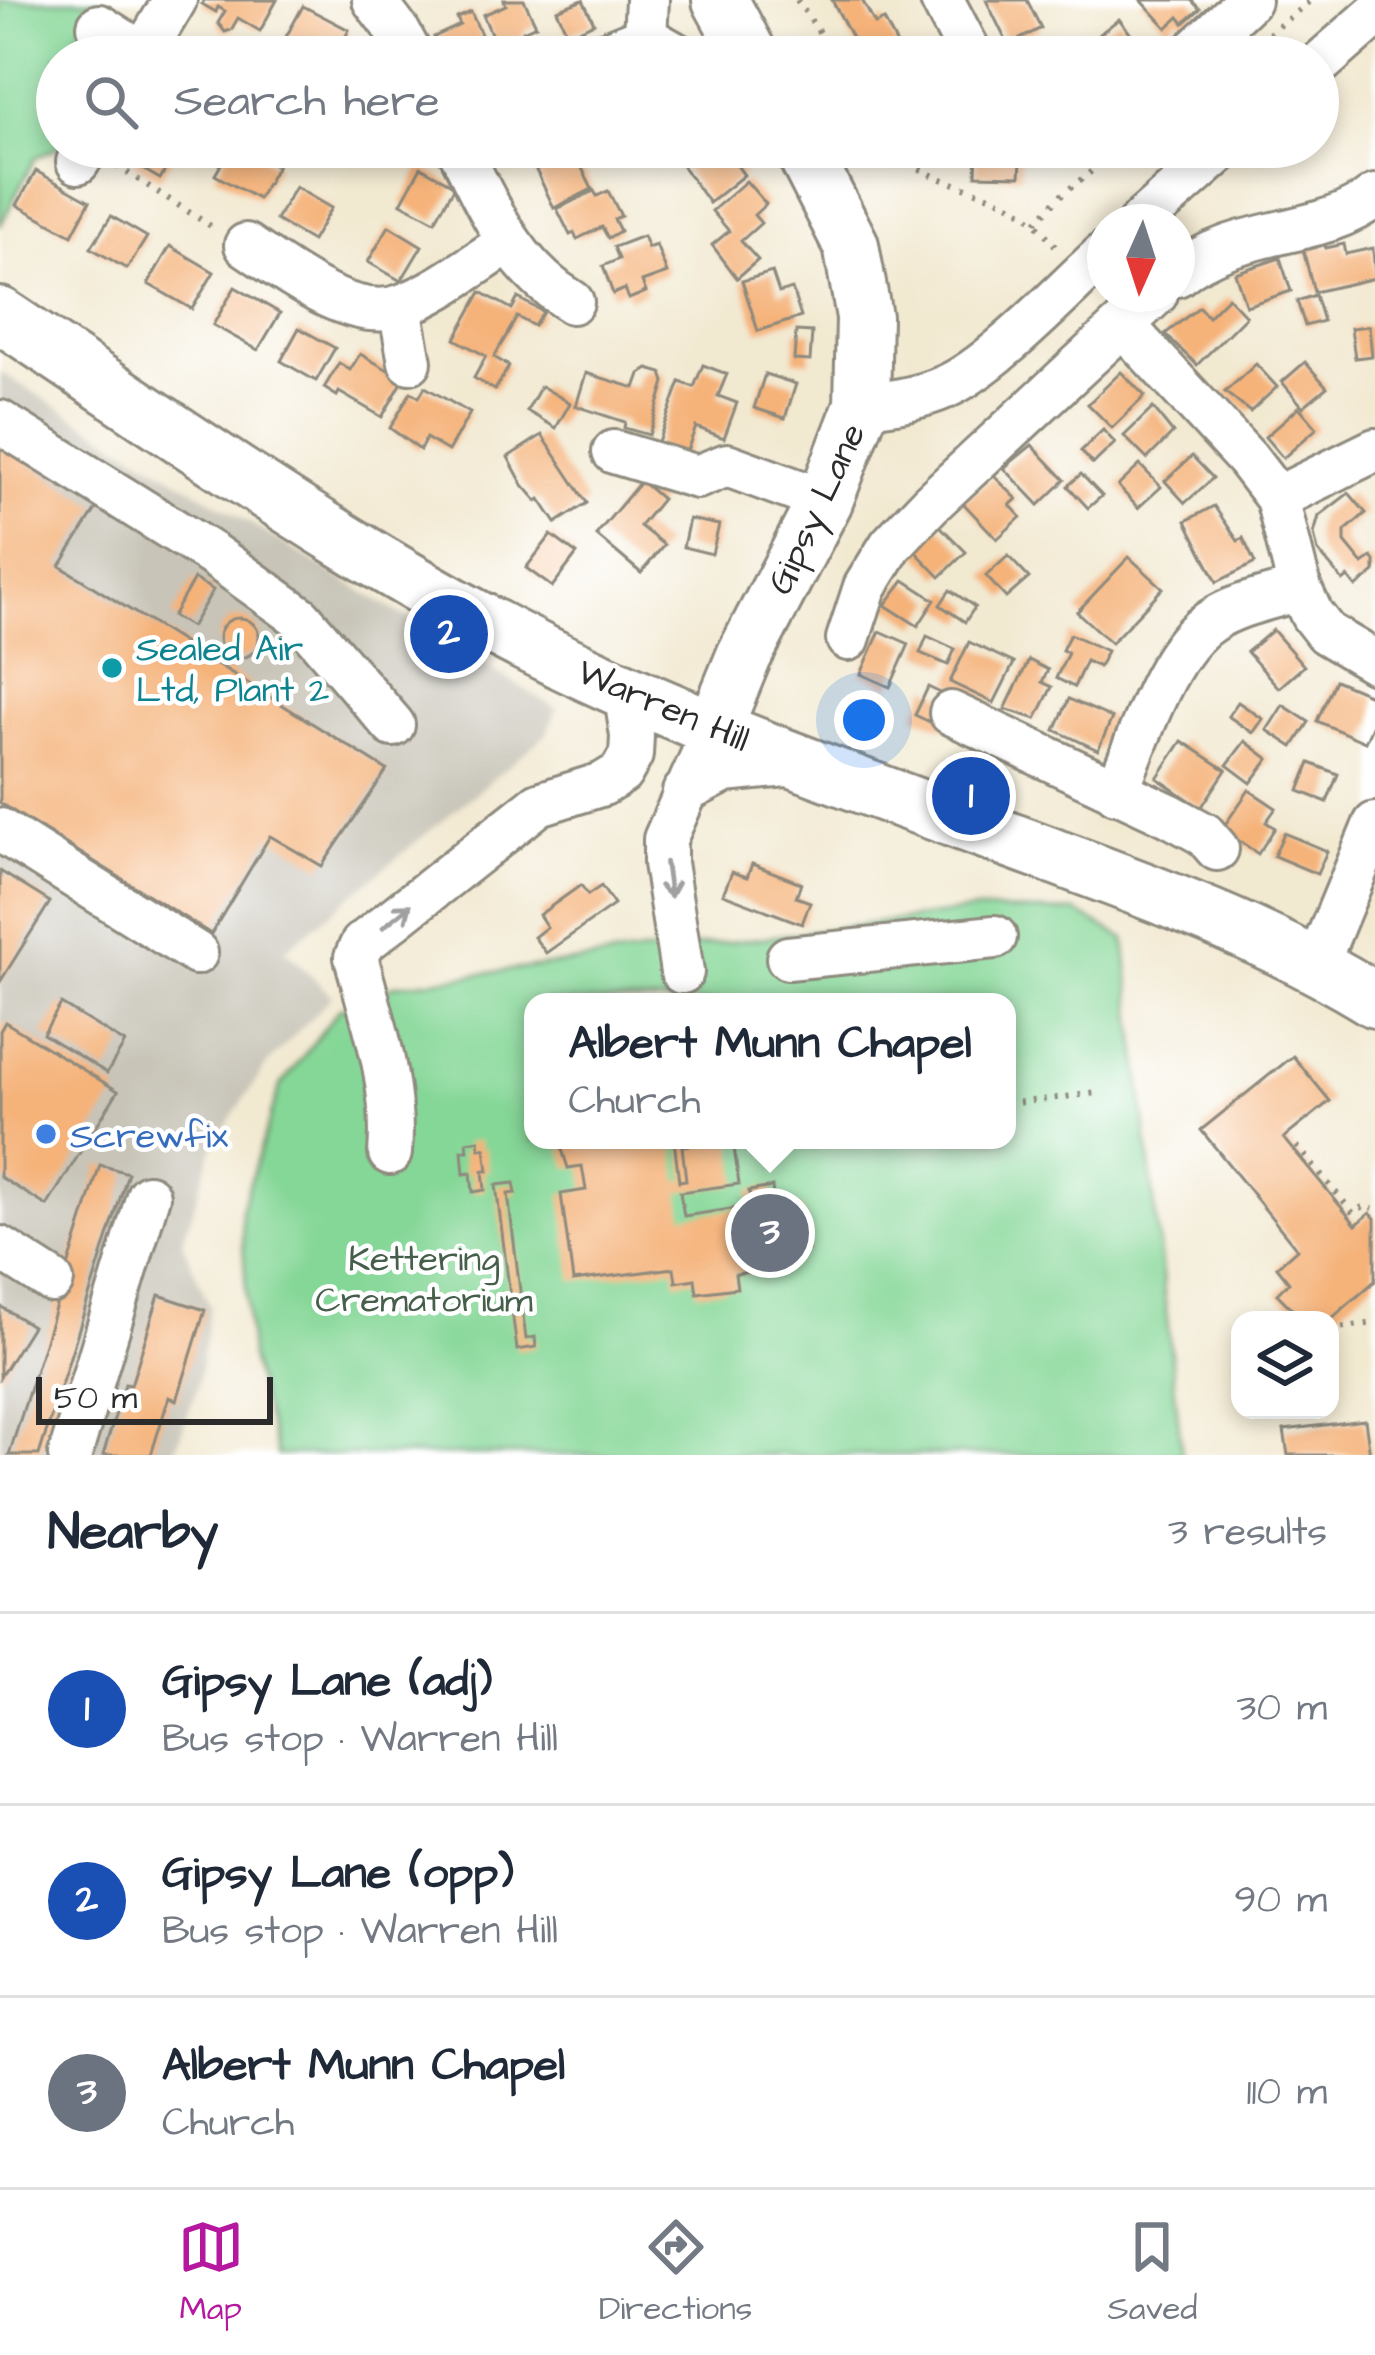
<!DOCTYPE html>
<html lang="en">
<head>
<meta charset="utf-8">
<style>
  body { margin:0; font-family:"Architects Daughter",sans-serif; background:#f2f2f3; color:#1f2937 }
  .controls { position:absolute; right:36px; bottom:36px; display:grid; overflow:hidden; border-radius:24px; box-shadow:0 6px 18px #0003 }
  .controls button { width:108px; height:108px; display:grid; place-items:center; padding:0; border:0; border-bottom:3px solid #e0e1e3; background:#fff; color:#1f2937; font:60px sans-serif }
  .compass { position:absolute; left:1087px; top:204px; width:108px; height:108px; border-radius:50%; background:#fff; box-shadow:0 6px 18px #0003; rotate:183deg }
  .scale { position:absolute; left:36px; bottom:30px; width:237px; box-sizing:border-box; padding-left:12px; border:6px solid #2b2b2b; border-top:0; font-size:33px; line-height:42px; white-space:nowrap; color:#2b2b2b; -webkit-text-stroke:9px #fff; paint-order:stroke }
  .you { position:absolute; left:864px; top:720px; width:42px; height:42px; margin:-30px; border:9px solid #fff; border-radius:50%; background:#1a73e8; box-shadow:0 0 0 18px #1a73e833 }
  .badge { display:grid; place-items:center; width:78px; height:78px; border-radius:50%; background:#b5179e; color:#fff; font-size:39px; font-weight:700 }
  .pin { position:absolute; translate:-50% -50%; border:6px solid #fff; box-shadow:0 3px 12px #0006 }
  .popup { position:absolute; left:524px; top:993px; width:492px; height:156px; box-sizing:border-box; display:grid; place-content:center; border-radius:24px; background:#fff; filter:drop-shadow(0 3px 9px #0005); font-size:39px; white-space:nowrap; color:#747a83 }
  .popup b { font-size:45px; color:#1f2937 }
  .popup::after { content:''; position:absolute; left:50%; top:100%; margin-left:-24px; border:24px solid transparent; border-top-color:#fff }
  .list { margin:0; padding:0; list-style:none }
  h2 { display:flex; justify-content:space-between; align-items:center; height:156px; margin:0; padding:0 48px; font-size:51px }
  h2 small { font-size:39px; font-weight:400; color:#747a83 }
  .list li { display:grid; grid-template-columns:78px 1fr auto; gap:36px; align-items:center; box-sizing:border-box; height:192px; padding:0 48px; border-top:3px solid #e0e1e3 }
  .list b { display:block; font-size:45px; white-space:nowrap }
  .list p { margin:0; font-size:39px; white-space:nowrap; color:#747a83 }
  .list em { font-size:39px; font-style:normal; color:#747a83 }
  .icon { flex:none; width:66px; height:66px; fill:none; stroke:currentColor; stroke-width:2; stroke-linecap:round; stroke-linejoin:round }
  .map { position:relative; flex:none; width:1375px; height:1455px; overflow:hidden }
  .search { position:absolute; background:#fff; box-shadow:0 6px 18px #0003; left:36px; right:36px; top:36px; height:132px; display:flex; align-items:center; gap:30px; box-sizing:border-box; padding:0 42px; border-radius:66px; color:#747a83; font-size:45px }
  .sheet { height:732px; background:#fff }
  nav { display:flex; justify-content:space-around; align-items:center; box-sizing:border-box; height:168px; border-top:3px solid #e0e1e3; background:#fff; font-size:33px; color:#747a83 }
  nav a { display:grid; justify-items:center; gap:6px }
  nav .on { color:#b5179e }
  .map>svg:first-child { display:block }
  .industrial { fill:#c8c4b8 }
  .green { fill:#85d797; stroke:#588161; stroke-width:3; fill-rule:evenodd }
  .building { fill:#f5b37a }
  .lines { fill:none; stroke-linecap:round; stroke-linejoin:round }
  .minor-casing { stroke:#8e8a7e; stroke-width:48 }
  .major-casing { stroke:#8e8a7e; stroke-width:60 }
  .path { stroke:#8e8a7e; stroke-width:6; stroke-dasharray:3 9; stroke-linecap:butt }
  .minor { stroke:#fff; stroke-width:42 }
  .major { stroke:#fff; stroke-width:54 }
  .oneway { stroke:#a0a0a0 }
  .culture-dot { fill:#0f9aa8; stroke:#fff; stroke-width:4.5 }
  .shop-dot { fill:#3f7fe0; stroke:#fff; stroke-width:4.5 }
  .labels { text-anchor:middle; stroke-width:9; stroke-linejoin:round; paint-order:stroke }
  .street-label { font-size:36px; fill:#2b2b2b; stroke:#fff }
  .culture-label { font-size:36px; fill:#0d838f; stroke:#fff; text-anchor:start }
  .shop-label { font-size:36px; fill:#366cbe; stroke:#fff; text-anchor:start }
  .park-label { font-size:36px; fill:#465f4b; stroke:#fff }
</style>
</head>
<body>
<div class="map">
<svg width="1375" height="1455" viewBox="0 0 1375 1455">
  <rect width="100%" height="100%" fill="#fff"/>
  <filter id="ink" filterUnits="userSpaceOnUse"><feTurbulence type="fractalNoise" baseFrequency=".00833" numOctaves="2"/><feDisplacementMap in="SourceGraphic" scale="24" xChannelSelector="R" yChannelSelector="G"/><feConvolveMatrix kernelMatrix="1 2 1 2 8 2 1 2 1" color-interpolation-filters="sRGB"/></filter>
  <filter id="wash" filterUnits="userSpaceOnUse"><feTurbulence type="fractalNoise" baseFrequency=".004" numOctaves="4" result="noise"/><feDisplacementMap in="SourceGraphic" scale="48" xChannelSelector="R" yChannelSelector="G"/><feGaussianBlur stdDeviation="2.7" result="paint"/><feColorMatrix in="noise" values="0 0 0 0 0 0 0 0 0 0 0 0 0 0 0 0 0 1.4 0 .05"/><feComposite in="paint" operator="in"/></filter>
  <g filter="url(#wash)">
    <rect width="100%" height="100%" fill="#f2e9d1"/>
    <!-- industrial -->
    <path class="industrial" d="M0,372L557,709L546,735L285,950L332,996L267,1064L213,1147L182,1242L210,1307L197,1389L173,1455H0Z"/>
    <!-- green -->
    <g class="green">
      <path d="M0,0H100L74,40L95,57H57L59,147L35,158L0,226Z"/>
      <path d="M977,910L1076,912L1125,939L1182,1455H277L250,1357L241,1210L280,1087L339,1009L395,985ZM533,1002H1007V1140H533Z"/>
    </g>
    <g id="blocks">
      <!-- building -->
      <g class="building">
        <path d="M204,0H277L260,31L238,18L231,30L225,32L218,23L225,11L218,7L216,12L202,4Z"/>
        <path d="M504,0H524L536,25L523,31L525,35L519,37L523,44L500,54L483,15L506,5Z"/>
        <path d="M583,0L594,23L568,35L557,10Z"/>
        <path d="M832,0H862L875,24L884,20L899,49L885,57H862Z"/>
        <path d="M986,0H1027L1041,28L1008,45Z"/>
        <path d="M1141,0H1191L1200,9L1184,23L1179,17L1167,28Z"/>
        <path d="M303,6L349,30L335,57H285L290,48L282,44Z"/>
        <path d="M471,12L483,39L475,42L479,51L466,57H443L434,37L460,25L457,18Z"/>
        <path d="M1119,19L1140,46L1126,57H1080L1076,52Z"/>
        <path d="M131,147H192L188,154L178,148L160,179L134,164L141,154Z"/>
        <path d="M231,147H243L277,166L258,199L215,175Z"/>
        <path d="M564,147H572L592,189L554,208L532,162Z"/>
        <path d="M699,147H705L716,162L728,153L744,175L709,203L679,161Z"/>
        <path d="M977,147H1022L1020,176L976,175Z"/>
        <path d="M421,167L455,186L435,221L401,203Z"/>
        <path d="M36,171L90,201L72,235L17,205Z"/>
        <path d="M746,181L766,204L754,215L761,223L741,241L758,260L737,278L712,245L729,231L712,211Z"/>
        <path d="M295,187L331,208L312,241L276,220Z"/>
        <path d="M594,191L597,196L608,191L621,216L614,219L620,231L608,238L602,227L577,239L574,233L570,235L557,209Z"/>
        <path d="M111,216L147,237L127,269L91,248Z"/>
        <path d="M389,226L422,246L401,281L368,262Z"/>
        <path d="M643,236L648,248L656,245L667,273L642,282L646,292L629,299L625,289L613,294L603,266L619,259L614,247Z"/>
        <path d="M1324,244L1326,248L1344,244L1346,254L1373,248L1375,278L1314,292L1303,249Z"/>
        <path d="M170,246L214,272L192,309L148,284Z"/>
        <path d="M1280,258L1291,291L1246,306L1235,273Z"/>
        <path d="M772,272L779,293L792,289L801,317L758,331L742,281Z"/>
        <path d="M235,287L280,313L258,350L213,325Z"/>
        <path d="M481,292L512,309L518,298L543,312L534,326L517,317L494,357L509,366L495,390L474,378L486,356L455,339Z"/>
        <path d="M1315,295L1323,321L1305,326L1297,301Z"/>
        <path d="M1228,297L1246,316L1197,365L1165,334L1199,307L1208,317Z"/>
        <path d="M1369,326L1372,356L1355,358L1351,328Z"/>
        <path d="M299,328L335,348L316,381L281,361Z"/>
        <path d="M796,331L812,332L810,361L794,360Z"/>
        <path d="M360,354L404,379L382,417L339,392L337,396L324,388L339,363L350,370Z"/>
        <path d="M1305,362L1327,387L1303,407L1282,382Z"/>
        <path d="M1256,364L1277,387L1250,412L1225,392Z"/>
        <path d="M703,365L727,374L718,396L737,403L724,438L696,427L684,458L656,447L680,382L694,387Z"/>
        <path d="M648,369L662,373L665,382L649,435L624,428L625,422L576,406L586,373L635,388L640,374Z"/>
        <path d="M1121,372L1145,396L1112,428L1088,404Z"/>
        <path d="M765,374L796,384L785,418L754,408Z"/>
        <path d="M541,386L570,403L556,428L527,411Z"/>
        <path d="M425,387L470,413L448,451L426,438L420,450L390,428L411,392L419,397Z"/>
        <path d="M1299,407L1317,428L1283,458L1265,437Z"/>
        <path d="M1153,408L1173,433L1147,459L1124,436Z"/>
        <path d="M1103,430L1115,443L1093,464L1081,451Z"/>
        <path d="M542,435L587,503L556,523L540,499L537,501L523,485L508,457Z"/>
        <path d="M0,444L98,506L60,566L387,770L322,866L270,836L211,934L0,803Z"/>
        <path d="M1032,445L1065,480L1039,505L1004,468Z"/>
        <path d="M1192,456L1213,478L1185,503L1165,481Z"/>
        <path d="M1140,465L1161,487L1138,508L1118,486Z"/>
        <path d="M1081,474L1102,496L1088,508L1068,486Z"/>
        <path d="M994,476L1017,499L1010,505L1021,517L997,539L962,502Z"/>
        <path d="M641,481L662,499L640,526L664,545L641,573L596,535Z"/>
        <path d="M1349,493L1366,513L1345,531V542L1363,564L1372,557L1375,561V572L1356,587L1348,577L1343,581L1318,551L1314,534L1319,516Z"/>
        <path d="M1214,506L1238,541L1243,538L1255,563L1217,582L1186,521Z"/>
        <path d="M689,519L719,525L712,554L683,547Z"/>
        <path d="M940,526L966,552L940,577L912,548Z"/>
        <path d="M551,535L577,554L552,587L526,568Z"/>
        <path d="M1008,556L1029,578L1006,598L986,576Z"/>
        <path d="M1129,557L1163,588L1111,643L1077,612Z"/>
        <path d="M194,579L213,590L191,627L172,616Z"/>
        <path d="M904,580L935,600L918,626L885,605Z"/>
        <path d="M950,590L975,607L965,622L940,605Z"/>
        <circle cx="239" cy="638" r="20"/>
        <path d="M1273,630L1304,666L1279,688L1247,652Z"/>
        <path d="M880,631L909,644L890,687L861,674Z"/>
        <path d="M1070,634L1107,651L1099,667L1086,661L1074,687L1056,678L1068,653L1062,650Z"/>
        <path d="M927,636L955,649L948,665L920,653Z"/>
        <path d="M969,642L1014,663L994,703L950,682Z"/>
        <path d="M1029,660L1048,670L1042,682L1052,687L1036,719L1005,709Z"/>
        <path d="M1335,680L1375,697V719L1365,742L1317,721Z"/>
        <path d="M928,687L955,700L943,728L915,715Z"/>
        <path d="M1069,699L1112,718L1098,750L1055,730Z"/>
        <path d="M1238,702L1263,719L1253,733L1228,716Z"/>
        <path d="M1283,705L1309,722L1293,747L1267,730Z"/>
        <path d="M1182,741L1226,770L1201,808L1157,778Z"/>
        <path d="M1245,741L1269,759L1251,783L1227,765Z"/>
        <path d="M1310,763L1338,774L1327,802L1299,791Z"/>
        <path d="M1249,790L1276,808L1266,822L1275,828L1258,854L1222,829Z"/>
        <path d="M1284,833L1327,851L1317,874L1274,856Z"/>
        <path d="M752,864L801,883L796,897L810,902L802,924L723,894L732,872L747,877Z"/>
        <path d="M0,871L50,902L0,982Z"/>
        <path d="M581,885L588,895L601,886L614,905L546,953L534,937L547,927L539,915Z"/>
        <path d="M61,1004L125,1043L107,1073L43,1034Z"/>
        <path d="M5,1022L118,1091L47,1206L0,1177V1031Z"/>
        <path d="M1293,1056L1330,1101L1284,1138L1356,1225L1370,1213L1375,1218V1281L1330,1320H1303L1277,1294L1289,1282L1277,1267L1297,1249L1201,1130Z"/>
        <path d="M479,1140L480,1149L485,1148L488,1171H483L485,1190L473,1192L471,1173L464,1174L462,1151H468L467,1142Z"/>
        <path d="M559,1140H674L679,1181L686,1180L682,1146L733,1140L739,1184L680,1192L684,1216L751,1206L749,1191L772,1187L775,1212L802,1209L808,1250L772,1254L774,1269L735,1274L737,1288L697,1293L695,1279L676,1282L674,1268L573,1281L561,1194L586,1190L582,1166L568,1168Z"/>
        <path d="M100,1165L128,1173L39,1455H9Z"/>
        <path d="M514,1183L516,1193L508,1194L526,1339L535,1337L536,1347L517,1350L496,1185Z"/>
        <path d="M159,1295L205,1310L177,1400L169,1397L151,1455H103L125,1384L131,1385Z"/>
        <path d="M0,1306L32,1326L0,1377Z"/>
        <path d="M1365,1420L1370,1455H1288L1284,1430Z"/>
      </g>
    </g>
  </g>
  <g filter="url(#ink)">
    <use href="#blocks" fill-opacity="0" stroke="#8e8a7e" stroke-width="3"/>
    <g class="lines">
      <!-- minor casing -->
      <g class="minor-casing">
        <g id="minor">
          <path d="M374,0L399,33L412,57"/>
          <path d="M942,0L972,57"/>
          <path d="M99,26L143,54"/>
          <path d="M645,37L647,0"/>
          <path d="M141,57L175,0"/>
          <path d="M597,57L645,37L679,56"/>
          <path d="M1188,57L1249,0"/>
          <path d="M1318,65L1375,15"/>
          <path d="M458,147C489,206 512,267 572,302"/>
          <path d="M78,162L87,147"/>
          <path d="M1140,222L1225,147"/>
          <path d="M246,245C285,271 352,324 401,306C438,293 474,264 508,243"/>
          <path d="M1177,275C1236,225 1319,240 1375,196"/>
          <path d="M400,307L410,362"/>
          <path d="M1124,326L1247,459L1277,498L1300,589L1312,615L1326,633L1375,662"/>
          <path d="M862,405C890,403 920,398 945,387C991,368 1065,289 1105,253"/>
          <path d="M0,422L212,554L300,617L393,725"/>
          <path d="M614,452L697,477L727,465L825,501"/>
          <path d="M1277,498L1375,450"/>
          <path d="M848,639L865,587L891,545L930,504L1156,294"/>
          <path d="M951,713L1169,815L1204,834L1217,849"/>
          <path d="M684,792L725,771L797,764"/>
          <path d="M1116,792C1138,742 1165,650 1211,621C1236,604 1271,598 1300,589"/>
          <path d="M0,830L196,953"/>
          <path d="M788,958L995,937"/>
          <path d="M1317,964L1375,824"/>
          <path d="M682,972L665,863V839L715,727"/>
          <path d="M390,1153C396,1086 373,1021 356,957L362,944L539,804L603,784L621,773L631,755L632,736L625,690"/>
          <path d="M0,1248L52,1281"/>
          <path d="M70,1455L148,1196"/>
        </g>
      </g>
      <!-- major casing -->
      <g class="major-casing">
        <g id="major">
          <path d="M720,0L751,57"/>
          <path d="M0,315C190,441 381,578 588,674C739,744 897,798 1053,856C1166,898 1272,936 1375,1000"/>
          <path d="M715,727L744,656L825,501L862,405L864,317L851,245L801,147"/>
        </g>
      </g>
      <!-- path -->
      <g class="path">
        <path d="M797,0L836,57"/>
        <path d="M1269,34L1311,0"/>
        <path d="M891,147C928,183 965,183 1009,204C1030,214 1043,231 1058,249"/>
        <path d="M117,166L217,230"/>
        <path d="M1036,222L1059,197L1122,147"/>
        <path d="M1007,1104L1097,1093"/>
        <path d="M708,1140H709"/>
        <path d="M1297,1146L1353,1213L1364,1206L1373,1209"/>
        <path d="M1330,1329L1375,1323"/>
      </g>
      <!-- minor -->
      <use href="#minor" class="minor"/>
      <!-- major -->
      <use href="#major" class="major"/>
    </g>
    <!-- one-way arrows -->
    <defs><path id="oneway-shaft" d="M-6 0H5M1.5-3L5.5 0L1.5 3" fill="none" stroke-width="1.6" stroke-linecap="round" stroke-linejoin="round" transform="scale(3)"/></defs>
    <g class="oneway">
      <use href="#oneway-shaft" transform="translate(668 880) rotate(82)"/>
      <use href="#oneway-shaft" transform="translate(397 916) rotate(-39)"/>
    </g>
  </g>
  <!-- markers -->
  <circle class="culture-dot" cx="112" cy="668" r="12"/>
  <circle class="shop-dot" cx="46" cy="1134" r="12"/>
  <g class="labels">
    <!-- street labels -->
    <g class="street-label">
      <text transform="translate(815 508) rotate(-65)" y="13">Gipsy Lane</text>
      <text transform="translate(664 704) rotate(23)" y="13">Warren Hill</text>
    </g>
    <!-- culture labels -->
    <g class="culture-label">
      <text x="136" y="660">Sealed Air<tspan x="136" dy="41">Ltd, Plant 2</tspan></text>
    </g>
    <!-- shop labels -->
    <g class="shop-label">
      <text x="70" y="1147">Screwfix</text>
    </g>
    <!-- park labels -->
    <g class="park-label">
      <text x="424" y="1270">Kettering<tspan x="424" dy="41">Crematorium</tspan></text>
    </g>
  </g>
</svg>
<div class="controls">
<button><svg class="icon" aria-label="layers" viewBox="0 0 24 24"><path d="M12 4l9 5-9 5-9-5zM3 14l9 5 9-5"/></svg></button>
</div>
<svg class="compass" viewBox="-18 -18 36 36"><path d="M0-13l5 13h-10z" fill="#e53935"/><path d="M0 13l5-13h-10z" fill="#747a83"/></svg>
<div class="scale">50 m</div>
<div class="you"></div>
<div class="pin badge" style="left:971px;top:796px;background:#1a4fb4">1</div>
<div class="pin badge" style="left:449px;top:634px;background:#1a4fb4">2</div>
<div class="pin badge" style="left:770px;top:1233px;background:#6b7280">3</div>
<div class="popup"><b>Albert Munn Chapel</b>Church</div>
<div class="search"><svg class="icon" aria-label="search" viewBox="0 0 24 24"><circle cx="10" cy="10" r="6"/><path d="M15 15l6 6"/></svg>Search here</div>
</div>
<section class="sheet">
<h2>Nearby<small>3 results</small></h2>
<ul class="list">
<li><span class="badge" style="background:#1a4fb4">1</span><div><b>Gipsy Lane (adj)</b><p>Bus stop · Warren Hill</p></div><em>30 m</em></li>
<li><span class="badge" style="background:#1a4fb4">2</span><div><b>Gipsy Lane (opp)</b><p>Bus stop · Warren Hill</p></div><em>90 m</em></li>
<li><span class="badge" style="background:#6b7280">3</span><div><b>Albert Munn Chapel</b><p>Church</p></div><em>110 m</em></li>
</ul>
</section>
<nav>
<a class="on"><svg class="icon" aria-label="map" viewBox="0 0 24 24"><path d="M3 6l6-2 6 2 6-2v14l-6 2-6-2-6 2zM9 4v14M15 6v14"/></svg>Map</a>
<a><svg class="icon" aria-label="directions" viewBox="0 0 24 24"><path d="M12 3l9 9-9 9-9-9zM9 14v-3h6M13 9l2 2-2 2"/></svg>Directions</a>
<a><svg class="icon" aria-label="saved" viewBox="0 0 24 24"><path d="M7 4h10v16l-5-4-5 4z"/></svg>Saved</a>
</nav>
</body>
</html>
